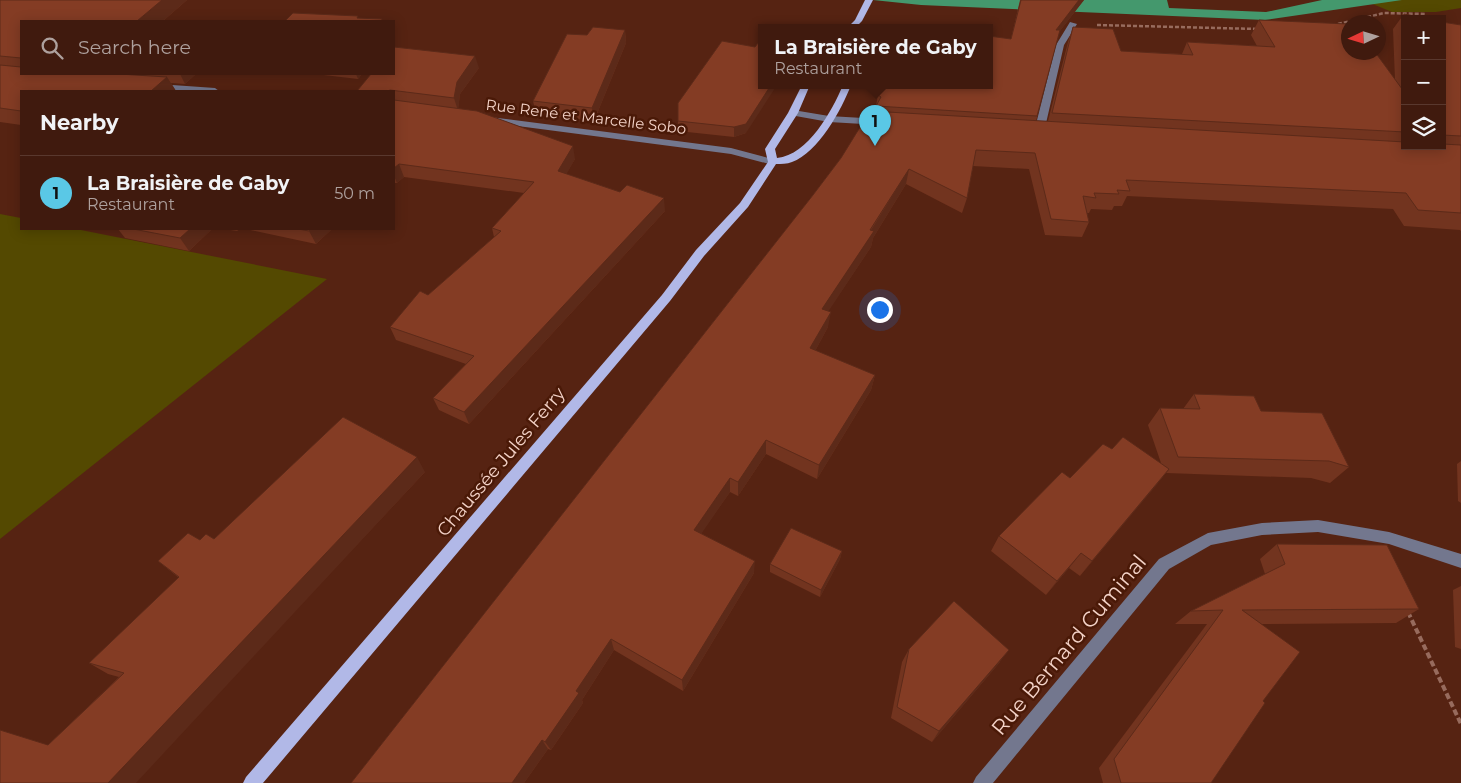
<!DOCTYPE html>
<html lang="en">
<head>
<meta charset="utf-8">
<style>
  body { margin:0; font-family:Montserrat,sans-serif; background:#4b271c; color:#f1f3f6 }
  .controls { position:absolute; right:15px; top:15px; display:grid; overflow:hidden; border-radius:0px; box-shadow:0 2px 12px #0003 }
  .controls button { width:45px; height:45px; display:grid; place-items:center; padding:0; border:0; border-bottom:1px solid #59382e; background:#401a0e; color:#f1f3f6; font:25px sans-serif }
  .compass { position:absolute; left:1341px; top:15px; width:45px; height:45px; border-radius:50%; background:#401a0e; box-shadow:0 2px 12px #0003; rotate:266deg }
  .you { position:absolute; left:879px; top:309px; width:18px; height:18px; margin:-12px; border:4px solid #fff; border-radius:50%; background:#1a73e8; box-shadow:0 0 0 8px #1a73e833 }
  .badge { display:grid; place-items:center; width:32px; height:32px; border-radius:50%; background:#5ac8e6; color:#111; font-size:16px; font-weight:700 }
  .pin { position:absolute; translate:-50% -41px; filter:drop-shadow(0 1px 2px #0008) }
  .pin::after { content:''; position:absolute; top:26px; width:18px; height:15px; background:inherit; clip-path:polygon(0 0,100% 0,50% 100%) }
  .popup { position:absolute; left:758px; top:24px; width:235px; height:65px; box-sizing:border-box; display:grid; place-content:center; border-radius:0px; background:#401a0e; filter:drop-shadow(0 1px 4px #0005); font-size:16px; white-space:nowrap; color:#aea19e }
  .popup b { font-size:19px; color:#f1f3f6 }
  .popup::after { content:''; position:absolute; left:50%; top:100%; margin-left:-10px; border:10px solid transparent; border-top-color:#401a0e }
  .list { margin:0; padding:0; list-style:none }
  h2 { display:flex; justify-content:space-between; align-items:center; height:65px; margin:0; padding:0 20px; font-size:21px }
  h2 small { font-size:16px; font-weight:400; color:#aea19e }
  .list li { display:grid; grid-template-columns:32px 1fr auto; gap:15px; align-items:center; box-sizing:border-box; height:75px; padding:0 20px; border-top:1px solid #59382e }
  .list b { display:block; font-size:19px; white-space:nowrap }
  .list p { margin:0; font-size:16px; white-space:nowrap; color:#aea19e }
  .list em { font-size:16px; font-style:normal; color:#aea19e }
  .icon { flex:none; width:28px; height:28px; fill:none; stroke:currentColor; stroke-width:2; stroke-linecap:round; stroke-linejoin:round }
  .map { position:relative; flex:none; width:1461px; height:783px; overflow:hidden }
  .search { position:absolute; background:#401a0e; box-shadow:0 2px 12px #0003; left:20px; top:20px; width:375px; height:55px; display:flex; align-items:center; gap:12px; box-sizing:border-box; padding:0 18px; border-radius:0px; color:#aea19e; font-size:19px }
  .panel { position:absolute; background:#401a0e; box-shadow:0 2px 12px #0003; left:20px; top:90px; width:375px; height:140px; border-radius:0px }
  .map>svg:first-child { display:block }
  .green { fill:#544901 }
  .water { fill:#44986d }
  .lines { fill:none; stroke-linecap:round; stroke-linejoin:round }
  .path-far1 { stroke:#976b5d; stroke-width:2.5; stroke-dasharray:4 2; stroke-linecap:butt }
  .path { stroke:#976b5d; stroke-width:4; stroke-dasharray:6 3; stroke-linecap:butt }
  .minor { fill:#73778e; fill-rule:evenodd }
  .major { fill:#b1b8e7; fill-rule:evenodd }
  .wall { fill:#72341f }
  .shaded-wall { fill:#5c2a19 }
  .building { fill:#843c24; stroke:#5c2a19 }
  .labels { text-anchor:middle; stroke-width:5; stroke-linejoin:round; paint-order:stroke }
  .far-street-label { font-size:15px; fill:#f4d3c8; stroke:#4a1907 }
  .street-label { font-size:18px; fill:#f4d3c8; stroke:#4a1907 }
  .near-street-label { font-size:21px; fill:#f4d3c8; stroke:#4a1907 }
</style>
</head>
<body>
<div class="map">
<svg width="1461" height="783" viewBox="0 0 1461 783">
  <rect width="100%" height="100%" fill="#562312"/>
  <!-- green -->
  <g class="green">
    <path d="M1363,0H1461V8L1436,12H1392Z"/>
    <path d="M0,214L21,218V229H76L327,279L0,539Z"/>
  </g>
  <!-- water -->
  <path class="water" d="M873,0H1167L1169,8L1266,12L1322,0H1402L1265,20L921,5Z"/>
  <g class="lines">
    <!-- path-far1 -->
    <g class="path-far1">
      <path d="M1338,24L1384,13L1426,14"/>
      <path d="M1097,25L1258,29"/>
    </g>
    <!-- path -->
    <path class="path" d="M1408,612L1461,724"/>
    <!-- minor -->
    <g class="minor">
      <path d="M1070,22L1077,24L1064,45L1044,132L1042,134H1036L1034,132L1056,45Z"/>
      <path d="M158,84L215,88L219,91H181L155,89L154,87Z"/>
      <path d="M793,110L829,116L880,119L885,122L880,125L829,122L790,115V111Z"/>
      <path d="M490,117L731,148L776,160L778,162L773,165L731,154L487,122V118Z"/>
      <path d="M1318,520L1389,532L1461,554V568L1389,544L1318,532L1262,535L1211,545L1169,569L993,783H973L976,777L1159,559L1208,533L1262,523Z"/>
    </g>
    <!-- major -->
    <g class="major">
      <path d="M865,0H873L862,21L856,27H848L855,20Z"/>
      <path d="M802,85H810L798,113L775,149L777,158C808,155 832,111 843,85H851C842,109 818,153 792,162C787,164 781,164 776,164L748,207L704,256L670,301L263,783H243L246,777L662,295L696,250L740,203L768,162L765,149L788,113Z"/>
    </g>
  </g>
  <!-- wall -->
  <g class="wall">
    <path d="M0,0H187L163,21H21V74H196L185,84L171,83L176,91H21V125L0,122Z"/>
    <path d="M1020,0H1084L1059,32L1036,121H1048L1068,42L1073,27L1121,51L1182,54L1187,42L1257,46L1251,35L1259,20L1395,80L1393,29L1404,14L1405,19V146H1442V22L1461,25V231L1460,230L1404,226L1393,209L1127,196L1122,206H1114L1112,210L1091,209L1089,213H1087L1089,222L1082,237L1045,235L1029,169L973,166L967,198L962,213L906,184L873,238L871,247L828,311V327L815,351L875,375L871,390L817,479L766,454L738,496L730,492L701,533L754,573L683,691L614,650L582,700L583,703L551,750L548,749L524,783H351L813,195L841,158L875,111L878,95L1011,39Z"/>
    <path d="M625,30L626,43L594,121L536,114L533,101L587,35Z"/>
    <path d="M479,68L460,94L458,109L575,159L566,174L665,211L469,424L439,410L433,398L466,364L396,340L390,327L428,295L494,237L492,228L524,193L404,177L397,183H394V91H357Z"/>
    <path d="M315,74H362L358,79Z"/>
    <path d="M678,103L746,133L734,137L678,131Z"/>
    <path d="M118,229H212L189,251L125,238Z"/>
    <path d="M224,229H240L237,231Z"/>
    <path d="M246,229H332L316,244Z"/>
    <path d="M1194,394L1261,411L1349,467L1330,483L1311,478L1166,473L1080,576L1069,568L1046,595L991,551L999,536L1070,478L1112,449L1161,463L1148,425L1160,408L1183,409Z"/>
    <path d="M1461,461V503L1458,501L1457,464Z"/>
    <path d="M425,472L289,617L48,745L119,677L108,674L89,663L179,578L158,561L200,540L214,539Z"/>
    <path d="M1277,544L1419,609L1396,623L1261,624L1263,701L1211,783H1103L1099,768L1207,624H1175L1191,611L1265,574L1260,559Z"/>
    <path d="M842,551L840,559L820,597L770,572V564Z"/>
    <path d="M1461,586V649L1455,647L1453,590Z"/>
    <path d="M909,649L1000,662L932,742L891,718L902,662Z"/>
  </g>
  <!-- shaded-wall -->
  <g class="shaded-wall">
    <path d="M162,0H187L163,21H137Z"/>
    <path d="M1079,0H1084L1052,41L1056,30Z"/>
    <path d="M625,30L626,43L594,121L592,108Z"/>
    <path d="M475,56L479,68L460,94L458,111L454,98L457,82Z"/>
    <path d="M180,74H196L185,84Z"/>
    <path d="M356,74H362L358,79Z"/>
    <path d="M167,77L176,91H151Z"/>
    <path d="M771,85H777L746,133L734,137V127Z"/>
    <path d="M573,146L575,159L561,184L558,171Z"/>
    <path d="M399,164L404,177L397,183L394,176V168Z"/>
    <path d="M909,169L906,184L873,238L871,247L820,324L822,309Z"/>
    <path d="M664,198L665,211L469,424L464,412Z"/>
    <path d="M190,229H212L189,251L180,238Z"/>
    <path d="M311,229H332L316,244L309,231Z"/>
    <path d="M831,312L828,327L808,364L810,348Z"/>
    <path d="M875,375L871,390L817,479L819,465Z"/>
    <path d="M766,440V454L738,496V482Z"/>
    <path d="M417,457L425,472L136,783H108Z"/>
    <path d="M1169,469L1156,486L1080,576L1092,561Z"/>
    <path d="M730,478V492L695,543L694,530Z"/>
    <path d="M842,551L840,559L820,597L821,590Z"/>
    <path d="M1081,553L1069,568L1046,595L1057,581Z"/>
    <path d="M755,561L754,573L683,691L682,680Z"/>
    <path d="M611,639L614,650L582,700L583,703L551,750L545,742L576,691Z"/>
    <path d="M1009,650L1000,662L932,742L939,731Z"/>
    <path d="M542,740L548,749L524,783H512Z"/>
  </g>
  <!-- building -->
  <g class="building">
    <path d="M0,0H162L137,21H21V58L0,56Z"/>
    <path d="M1021,0H1079L1056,30H1060L1037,116L876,106L881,97L878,95L883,85H989V36L1011,39Z"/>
    <path d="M293,13L358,16L357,18L382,19L381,21H285Z"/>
    <path d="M1404,14L1428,19H1405V40Z"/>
    <path d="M1259,20L1348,24V52H1375L1405,93V132L1052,113L1073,27L1113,29L1121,51L1193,55L1187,42L1275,47Z"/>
    <path d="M1442,22L1461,25V136L1442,135Z"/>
    <path d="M593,27L625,30L592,108L533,101L567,34L587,35Z"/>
    <path d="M761,39V85H771L746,124L734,127L678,121V103L722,41L755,47Z"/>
    <path d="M394,47L475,56L457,82L454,98L390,90L388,91H357L371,74H394Z"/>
    <path d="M0,65L21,67V74H119L167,77L151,91H21V111L0,108Z"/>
    <path d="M394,100L477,111L573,146L558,171L620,192L627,185L664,198L464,412L433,398L474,356L390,327L420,291L428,295L501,231L492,228L534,182L399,164L394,168Z"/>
    <path d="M870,111L1405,142V146H1442V144L1461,145V213L1418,210L1406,193L1126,180L1130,191L1117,190L1119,194L1094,193L1096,198L1083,196L1089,222L1051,219L1035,153L976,150L967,198L909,169L870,230L874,231L822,309L831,312L810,348L875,375L819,465L766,440L738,482L730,478L694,530L755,561L682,680L611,639L576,691L579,693L545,742L542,740L512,783H351L813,195L841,158Z"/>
    <path d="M133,229H190L180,238Z"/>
    <path d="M298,229H311L309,231Z"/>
    <path d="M1194,394L1254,396L1261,411L1322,413L1349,467L1329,461L1178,457L1160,408L1200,409Z"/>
    <path d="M343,417L417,457L108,783H0V730L48,745L124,673L89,663L179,577L158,561L188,533L200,540L206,534L214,539Z"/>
    <path d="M1123,437L1169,469L1092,561L1081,553L1057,581L999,536L1062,472L1070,478L1103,444L1112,449Z"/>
    <path d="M791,528L842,551L821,590L770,564Z"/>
    <path d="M1277,544L1387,545L1419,609L1242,610L1300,652L1263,701L1265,703L1211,783H1121L1114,759L1223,610L1191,611L1285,564Z"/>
    <path d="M954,601L1009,650L939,731L897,707L909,649Z"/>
  </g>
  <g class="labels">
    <!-- far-street labels -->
    <g class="far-street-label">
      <text transform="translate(586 117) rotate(7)" y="5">Rue René et Marcelle Sobo</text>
    </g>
    <!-- street labels -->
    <g class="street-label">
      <text transform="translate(501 462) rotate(-50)" y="6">Chaussée Jules Ferry</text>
    </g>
    <!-- near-street labels -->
    <g class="near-street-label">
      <text transform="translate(1069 645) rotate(-50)" y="7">Rue Bernard Cuminal</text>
    </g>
  </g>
</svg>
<div class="controls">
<button>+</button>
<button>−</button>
<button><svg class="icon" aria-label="layers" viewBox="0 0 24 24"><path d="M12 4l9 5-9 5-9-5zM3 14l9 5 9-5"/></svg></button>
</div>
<svg class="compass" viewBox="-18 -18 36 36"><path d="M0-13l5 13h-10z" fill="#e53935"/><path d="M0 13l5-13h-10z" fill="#aea19e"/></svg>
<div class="you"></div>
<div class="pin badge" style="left:875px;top:146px">1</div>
<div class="popup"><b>La Braisière de Gaby</b>Restaurant</div>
<div class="search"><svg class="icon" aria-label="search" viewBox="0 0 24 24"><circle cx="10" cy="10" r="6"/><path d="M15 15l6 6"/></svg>Search here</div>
<section class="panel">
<h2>Nearby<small></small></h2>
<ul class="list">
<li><span class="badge">1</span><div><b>La Braisière de Gaby</b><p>Restaurant</p></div><em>50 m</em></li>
</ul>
</section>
</div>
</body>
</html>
